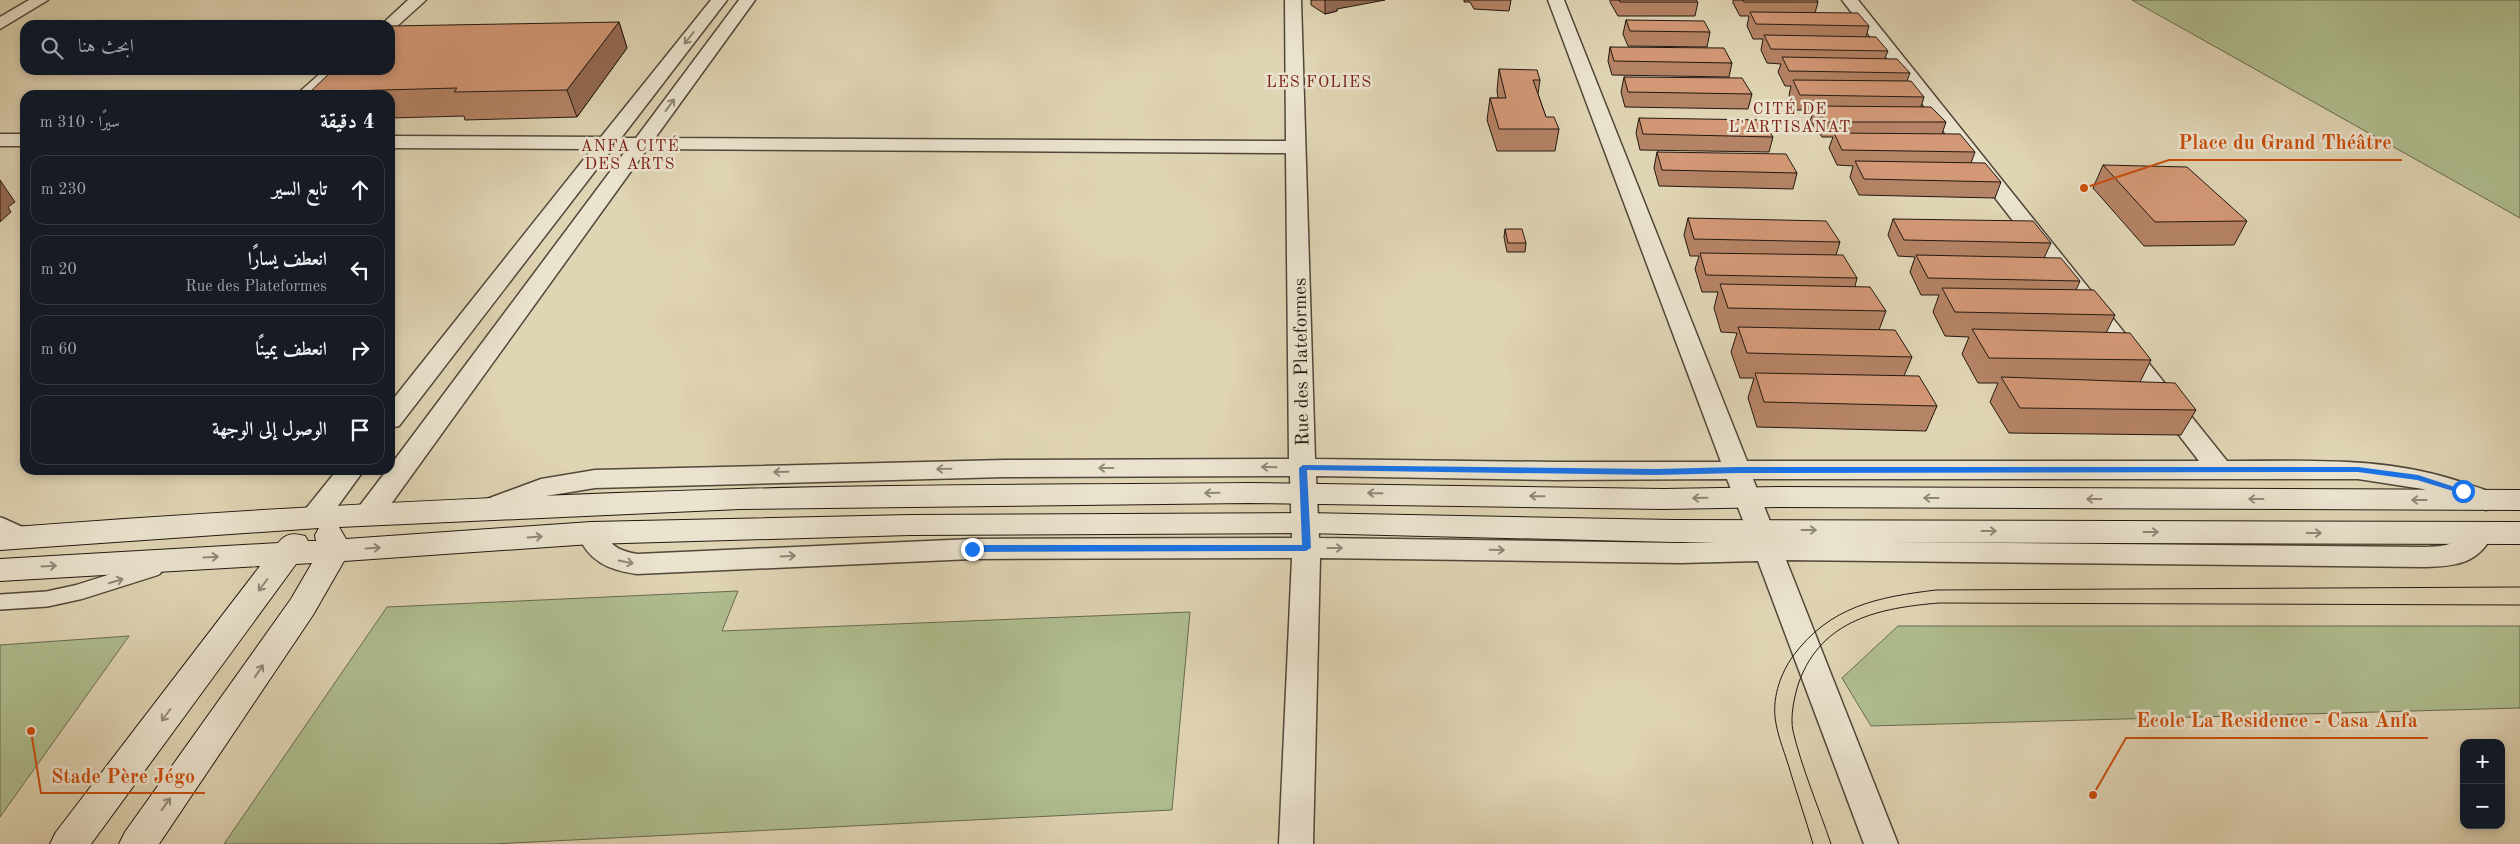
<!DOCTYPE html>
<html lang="ar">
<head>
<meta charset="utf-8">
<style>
  body { margin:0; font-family:"Old Standard TT",Amiri,serif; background:#242831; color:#f1f3f6; direction:rtl }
  .controls { position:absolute; right:15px; bottom:15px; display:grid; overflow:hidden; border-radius:10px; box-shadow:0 2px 8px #0003 }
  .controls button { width:45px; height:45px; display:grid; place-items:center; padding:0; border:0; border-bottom:1px solid #363941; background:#171b24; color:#f1f3f6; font:25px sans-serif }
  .stop { position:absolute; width:15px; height:15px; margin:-11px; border:4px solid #1a73e8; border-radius:50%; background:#fff }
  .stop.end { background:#1a73e8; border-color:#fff; box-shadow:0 1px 5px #0008 }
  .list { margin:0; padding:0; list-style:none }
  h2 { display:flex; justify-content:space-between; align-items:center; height:65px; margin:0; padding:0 20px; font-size:21px }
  h2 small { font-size:16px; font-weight:400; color:#9ea1a6 }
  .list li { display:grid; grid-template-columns:32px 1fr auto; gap:15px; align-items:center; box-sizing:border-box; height:70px; margin:0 10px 10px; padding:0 10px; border:1px solid #363941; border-radius:15px }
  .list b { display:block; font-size:19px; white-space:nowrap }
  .list p { margin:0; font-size:16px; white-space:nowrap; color:#9ea1a6 }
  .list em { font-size:16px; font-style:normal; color:#9ea1a6 }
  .icon { flex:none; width:28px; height:28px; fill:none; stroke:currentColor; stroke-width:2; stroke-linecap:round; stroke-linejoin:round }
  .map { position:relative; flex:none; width:2520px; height:844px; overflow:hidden; direction:ltr }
  .search { position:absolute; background:#171b24; box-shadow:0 2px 8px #0003; left:20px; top:20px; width:375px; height:55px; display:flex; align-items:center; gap:12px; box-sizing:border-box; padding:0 18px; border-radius:15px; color:#9ea1a6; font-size:19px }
  .panel { position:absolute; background:#171b24; box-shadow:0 2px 8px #0003; left:20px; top:90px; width:375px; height:385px; border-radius:15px; direction:rtl }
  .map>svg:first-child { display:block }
  .green { fill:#afbd8f; stroke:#686a50 }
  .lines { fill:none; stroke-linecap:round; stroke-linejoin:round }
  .lane-casing { stroke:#51473a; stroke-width:18 }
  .street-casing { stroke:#51473a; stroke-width:3 }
  .secondary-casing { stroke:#221811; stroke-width:2 }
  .lane { stroke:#eae3ce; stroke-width:15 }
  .street { fill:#eae3ce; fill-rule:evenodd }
  .secondary { fill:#eae3ce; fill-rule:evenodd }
  .tram { stroke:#221811; stroke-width:1 }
  .wall { fill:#b58365; stroke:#221811 }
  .shaded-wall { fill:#946a53; stroke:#221811 }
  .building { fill:#d39876; stroke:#221811 }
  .oneway { stroke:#908879 }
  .route { fill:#1a73e8 }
  .labels { text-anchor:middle; stroke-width:5; stroke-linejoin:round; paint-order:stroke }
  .far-neighbourhood-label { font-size:16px; letter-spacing:1px; fill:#7a1f14; stroke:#eae3ce }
  .street-label { font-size:19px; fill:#221811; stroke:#eae3ce }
  .leader { fill:none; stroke:#ca4f0d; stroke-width:2 }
  .callout-dot { fill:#ca4f0d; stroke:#eae3ce; stroke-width:2 }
  .callout-label { font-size:20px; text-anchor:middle; font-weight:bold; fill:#ca4f0d; stroke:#eae3ce; stroke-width:5; stroke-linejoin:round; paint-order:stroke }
</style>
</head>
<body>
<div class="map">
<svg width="2520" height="844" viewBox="0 0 2520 844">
  <rect width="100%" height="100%" fill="#dfd4b3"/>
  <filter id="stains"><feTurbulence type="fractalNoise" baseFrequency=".004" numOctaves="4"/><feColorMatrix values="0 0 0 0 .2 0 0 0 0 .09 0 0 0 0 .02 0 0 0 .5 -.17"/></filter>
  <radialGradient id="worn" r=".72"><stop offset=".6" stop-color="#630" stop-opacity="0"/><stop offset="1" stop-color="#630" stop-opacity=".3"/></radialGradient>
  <!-- green -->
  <g class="green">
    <path d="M2132,0H2520V218Z"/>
    <path d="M738,591L722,631L1190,612L1172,810L492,844H224L387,607Z"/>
    <path d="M1898,626H2520V708L1871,726L1842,678Z"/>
    <path d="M129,636L0,817V645Z"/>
  </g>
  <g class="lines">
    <!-- lane casing -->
    <g class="lane-casing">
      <g id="lane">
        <path d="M0,525L20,534"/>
        <path d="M0,602L47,599L79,592L155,568"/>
      </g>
    </g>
    <!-- street casing -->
    <g class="street-casing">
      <g id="street">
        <path d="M29,0H48L0,29V17Z"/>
        <path d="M408,0H426L395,28L390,30V25H381Z"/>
        <path d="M711,0H727L621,138H636L739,0H755L655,138L1286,141L1285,0H1301L1315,459L1556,462H1721L1548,0H1564L1747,461H2199L1842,0H1858L2227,461C2309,461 2389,456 2467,484C2478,488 2493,490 2499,501L2495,507L2486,510L2423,489L2358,479H1753L1778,541L2425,547C2445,546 2458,546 2469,527L2479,524L2489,527L2493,534C2478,564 2456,566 2425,567L1786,560L1898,844H1864L1758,561L1680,563L1320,558L1313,844H1279L1292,558L972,559L637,574C608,570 588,561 577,533L581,526L591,523L601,526C611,545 615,550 637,554L972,539L1292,538L1290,476L1005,477L595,488L546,496L486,519L476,517L473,510L476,503L541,479L595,470L1005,460L1289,459L1286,153L647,149L378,522L368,524L358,522L354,515L358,508L387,470H390V466L627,149H612L399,426L390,428V403L592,149L390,148V136L601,137ZM1316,476L1556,480L1727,479L1751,541L1680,543L1319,538Z"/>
        <path d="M324,70H344L316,95H296Z"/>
        <rect x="0" y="134" width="25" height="12"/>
        <path d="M337,470H364L324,525L314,527L304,525L300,518L304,511Z"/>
      </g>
    </g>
    <!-- secondary casing -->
    <g class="secondary-casing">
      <path id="secondary" d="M1248,483L1664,489L1778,487L2520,490V510L1778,507L1664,509L1248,503L740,509L339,527L346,539L591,522L910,515L1305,513L1673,520L2520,522V544L1673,542L1305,533L910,535L591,544L344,561L313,615L159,844H119L125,832L291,599L312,563L296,564L91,844H50L56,832L260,566L0,581V559L278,543C286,533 293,533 305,536L308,541H316L315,535L319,528L0,550V528C246,509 493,496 740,489C909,484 1079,485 1248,483Z"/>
    </g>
    <!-- lane -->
    <use href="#lane" class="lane"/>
    <!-- street -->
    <use href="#street" class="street"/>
    <!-- secondary -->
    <use href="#secondary" class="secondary"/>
    <!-- tram -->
    <g class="tram">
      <path d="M1813,844C1805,817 1796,791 1788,764C1783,748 1777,734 1775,717C1773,695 1781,673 1793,656C1830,606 1878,597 1936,590L2520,587"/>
      <path d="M1831,844C1819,808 1802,769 1793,731C1790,717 1794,697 1799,682C1822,619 1880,608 1939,603L2520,605"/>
    </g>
  </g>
  <!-- wall -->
  <g class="wall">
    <path d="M1311,0H1325L1337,9V11L1325,14L1311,5Z"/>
    <path d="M1464,0H1511L1509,11L1474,9L1470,2H1464Z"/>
    <path d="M1610,0H1696L1698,2L1695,16H1618L1610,2Z"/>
    <path d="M1733,0H1817L1818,2L1815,13L1869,26L1866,37L1888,51L1885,58L1910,73L1907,81L1924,97L1921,107L1946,122L1942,134L1975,152L1971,163L2001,182L1995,198L1859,195L1850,177L1853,166L1837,165L1829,148L1833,137H1822L1810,121L1814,110H1796L1789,95L1791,86H1785L1778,72L1781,64L1767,63L1761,50L1763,39H1753L1747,26L1749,16H1740L1733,3Z"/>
    <path d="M1626,20L1710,32L1707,47L1628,46L1623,34Z"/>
    <path d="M619,22L627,48L577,117L465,120L464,116L390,118V95H312L310,92Z"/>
    <path d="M1610,47L1732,63L1729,77L1612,75L1608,61Z"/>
    <path d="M1499,69L1540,80L1538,94L1546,117L1559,129L1555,151H1497L1487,120L1490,98H1498L1497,91Z"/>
    <path d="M1624,77L1752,94L1748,109L1625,107L1621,92Z"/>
    <path d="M1639,118L1773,137L1769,152L1640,150L1636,133Z"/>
    <path d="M1657,152L1797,173L1793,189L1659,186L1654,168Z"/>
    <path d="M2103,165L2247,221L2234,245L2144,246L2093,188Z"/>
    <path d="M1688,218L1840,242L1836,255L1857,278L1855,286L1886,311L1879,330L1912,357L1904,376L1937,406L1926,431L1757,427L1748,398L1754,378H1740L1731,352L1737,333L1721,332L1714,308L1718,292H1702L1695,269L1699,256H1690L1684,235Z"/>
    <path d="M1893,219L2051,243L2044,258L2080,281L2076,290L2115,315L2106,333L2151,360L2140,382L2196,410L2181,435L2009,433L1990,402L1998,383H1978L1962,354L1969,337L1945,336L1933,312L1939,295H1921L1910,272L1915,257L1898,256L1888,235Z"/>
    <path d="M1505,229L1526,243L1525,252H1507L1504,237Z"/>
  </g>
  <!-- shaded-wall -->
  <g class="shaded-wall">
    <path d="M1325,0H1385L1337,9V11L1325,14Z"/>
    <path d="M619,22L627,48L577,117L567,90Z"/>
    <path d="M0,180L15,202L8,207L11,212L0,222Z"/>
  </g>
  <!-- building -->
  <g class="building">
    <path d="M1619,0H1696L1698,2H1620Z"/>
    <path d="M1742,0H1817L1818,2H1744Z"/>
    <path d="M1750,12L1858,13L1869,26L1756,24Z"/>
    <path d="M1626,20L1704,21L1710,32L1630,31Z"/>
    <path d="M619,22L567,90L454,92L457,88L310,92L333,70H390V26Z"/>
    <path d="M1764,35L1876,37L1888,51L1771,49Z"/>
    <path d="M1610,47L1724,48L1732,63L1614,61Z"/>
    <path d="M1782,57L1897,59L1910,73L1789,71Z"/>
    <path d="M1499,69L1537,70L1540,80H1533L1546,117H1554L1559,129H1499L1490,98H1506Z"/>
    <path d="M1624,77L1742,78L1752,94L1628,92Z"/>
    <path d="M1793,80L1911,81L1924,97L1800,95Z"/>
    <path d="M1815,106L1931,107L1946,122H1826Z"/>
    <path d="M1639,118L1763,120L1773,137L1643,134Z"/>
    <path d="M1834,133L1960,134L1975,152L1842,150Z"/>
    <path d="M1657,152L1786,154L1797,173L1662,170Z"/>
    <path d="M1855,161L1985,163L2001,182L1864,179Z"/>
    <path d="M2103,165L2187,167L2247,221L2155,222Z"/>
    <path d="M1688,218L1826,221L1840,242L1694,239Z"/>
    <path d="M1893,219L2033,221L2051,243L1904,240Z"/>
    <path d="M1505,229H1522L1526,243H1508Z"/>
    <path d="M1700,253L1843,255L1857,278L1706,275Z"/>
    <path d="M1916,255L2061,258L2080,281L1928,278Z"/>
    <path d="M1720,284L1870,287L1886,311L1728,308Z"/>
    <path d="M1942,288L2094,290L2115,315L1955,312Z"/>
    <path d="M1738,327L1895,330L1912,357L1747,353Z"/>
    <path d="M1972,329L2130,333L2151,360L1989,358Z"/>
    <path d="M1755,373L1919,376L1937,406L1764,402Z"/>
    <path d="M2001,377L2175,383L2196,410L2020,408Z"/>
  </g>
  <!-- one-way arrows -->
  <defs><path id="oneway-shaft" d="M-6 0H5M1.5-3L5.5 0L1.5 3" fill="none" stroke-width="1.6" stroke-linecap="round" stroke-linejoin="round" transform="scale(1.25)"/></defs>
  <g class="oneway">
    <use href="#oneway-shaft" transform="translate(689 38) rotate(128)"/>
    <use href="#oneway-shaft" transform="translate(670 105) rotate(-54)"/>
    <use href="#oneway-shaft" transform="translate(1269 467) rotate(-179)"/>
    <use href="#oneway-shaft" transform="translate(1106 468) rotate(180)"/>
    <use href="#oneway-shaft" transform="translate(944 469) rotate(179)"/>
    <use href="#oneway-shaft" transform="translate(781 472) rotate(179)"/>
    <use href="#oneway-shaft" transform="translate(1212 493) rotate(179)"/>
    <use href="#oneway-shaft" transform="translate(1375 493) rotate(-179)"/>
    <use href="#oneway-shaft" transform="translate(1537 496) rotate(-179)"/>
    <use href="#oneway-shaft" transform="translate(1700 498) rotate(179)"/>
    <use href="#oneway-shaft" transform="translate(1931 498) rotate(-180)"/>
    <use href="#oneway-shaft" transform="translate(2094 499) rotate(-180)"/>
    <use href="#oneway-shaft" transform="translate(2256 499) rotate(-180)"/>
    <use href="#oneway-shaft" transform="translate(2419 500) rotate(-180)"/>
    <use href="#oneway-shaft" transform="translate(1809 530)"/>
    <use href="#oneway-shaft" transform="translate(1989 531)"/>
    <use href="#oneway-shaft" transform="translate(2151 532)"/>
    <use href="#oneway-shaft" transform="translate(2314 533)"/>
    <use href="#oneway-shaft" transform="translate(535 537) rotate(-4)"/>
    <use href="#oneway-shaft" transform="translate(373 548) rotate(-4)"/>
    <use href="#oneway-shaft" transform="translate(1335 548)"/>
    <use href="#oneway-shaft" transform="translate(1497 550) rotate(1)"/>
    <use href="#oneway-shaft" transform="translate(788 556) rotate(-3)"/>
    <use href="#oneway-shaft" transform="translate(211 557) rotate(-3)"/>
    <use href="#oneway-shaft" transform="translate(626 562) rotate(11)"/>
    <use href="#oneway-shaft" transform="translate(49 566) rotate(-3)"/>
    <use href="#oneway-shaft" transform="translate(116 581) rotate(-17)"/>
    <use href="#oneway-shaft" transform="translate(263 585) rotate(127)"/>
    <use href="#oneway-shaft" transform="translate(259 671) rotate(-56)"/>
    <use href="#oneway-shaft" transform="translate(166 715) rotate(127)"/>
    <use href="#oneway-shaft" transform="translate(166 804) rotate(-55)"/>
  </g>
  <!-- route -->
  <path class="route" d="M1303,465L1656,469L1738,467H2358L2418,475L2467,491L2463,494L2417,480L2358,472L1738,473L1656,475L1307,470L1311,548L1306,551L972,552L967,549L972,545H1302L1299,468Z"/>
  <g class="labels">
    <!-- far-neighbourhood labels -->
    <g class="far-neighbourhood-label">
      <text x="1319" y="87">LES FOLIES</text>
      <text x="1790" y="114">CITÉ DE<tspan x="1790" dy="18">L'ARTISANAT</tspan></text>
      <text x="630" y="151">ANFA CITÉ<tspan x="630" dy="18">DES ARTS</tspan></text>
    </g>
    <!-- street labels -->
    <g class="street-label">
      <text transform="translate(1300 362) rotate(-91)" y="7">Rue des Plateformes</text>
    </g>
  </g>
  <!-- callouts -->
  <path class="leader" d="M2084 188L2169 160H2402M2093 795L2126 738H2428M31 731L41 793H205"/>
  <g class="callout-dot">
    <circle cx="2084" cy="188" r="5"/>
    <circle cx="2093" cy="795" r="5"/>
    <circle cx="31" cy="731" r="5"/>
  </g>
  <g class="callout-label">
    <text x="2285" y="149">Place du Grand Théâtre</text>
    <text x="2277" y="727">Ecole La Residence - Casa Anfa</text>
    <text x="123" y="783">Stade Père Jégo</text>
  </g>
  <rect width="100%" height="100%" filter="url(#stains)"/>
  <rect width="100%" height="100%" fill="url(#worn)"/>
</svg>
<div class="controls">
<button>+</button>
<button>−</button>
</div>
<div class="stop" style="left:2463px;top:491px"></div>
<div class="stop end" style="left:972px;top:549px"></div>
<div class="search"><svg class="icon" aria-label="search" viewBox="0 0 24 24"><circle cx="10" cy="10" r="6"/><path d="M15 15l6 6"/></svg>ابحث هنا</div>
<section class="panel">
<h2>4 دقيقة<small>سيرًا · 310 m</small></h2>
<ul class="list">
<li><svg class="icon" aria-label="ahead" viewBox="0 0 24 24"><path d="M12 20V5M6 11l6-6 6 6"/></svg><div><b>تابع السير</b></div><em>230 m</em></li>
<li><svg class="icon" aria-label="left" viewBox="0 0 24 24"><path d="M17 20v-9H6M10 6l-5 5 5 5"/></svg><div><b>انعطف يسارًا</b><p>Rue des Plateformes</p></div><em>20 m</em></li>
<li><svg class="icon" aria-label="right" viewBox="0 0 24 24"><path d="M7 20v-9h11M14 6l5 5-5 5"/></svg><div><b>انعطف يمينًا</b></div><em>60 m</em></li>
<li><svg class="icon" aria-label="arrive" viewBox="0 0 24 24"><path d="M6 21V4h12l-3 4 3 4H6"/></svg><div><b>الوصول إلى الوجهة</b></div></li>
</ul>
</section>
</div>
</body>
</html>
